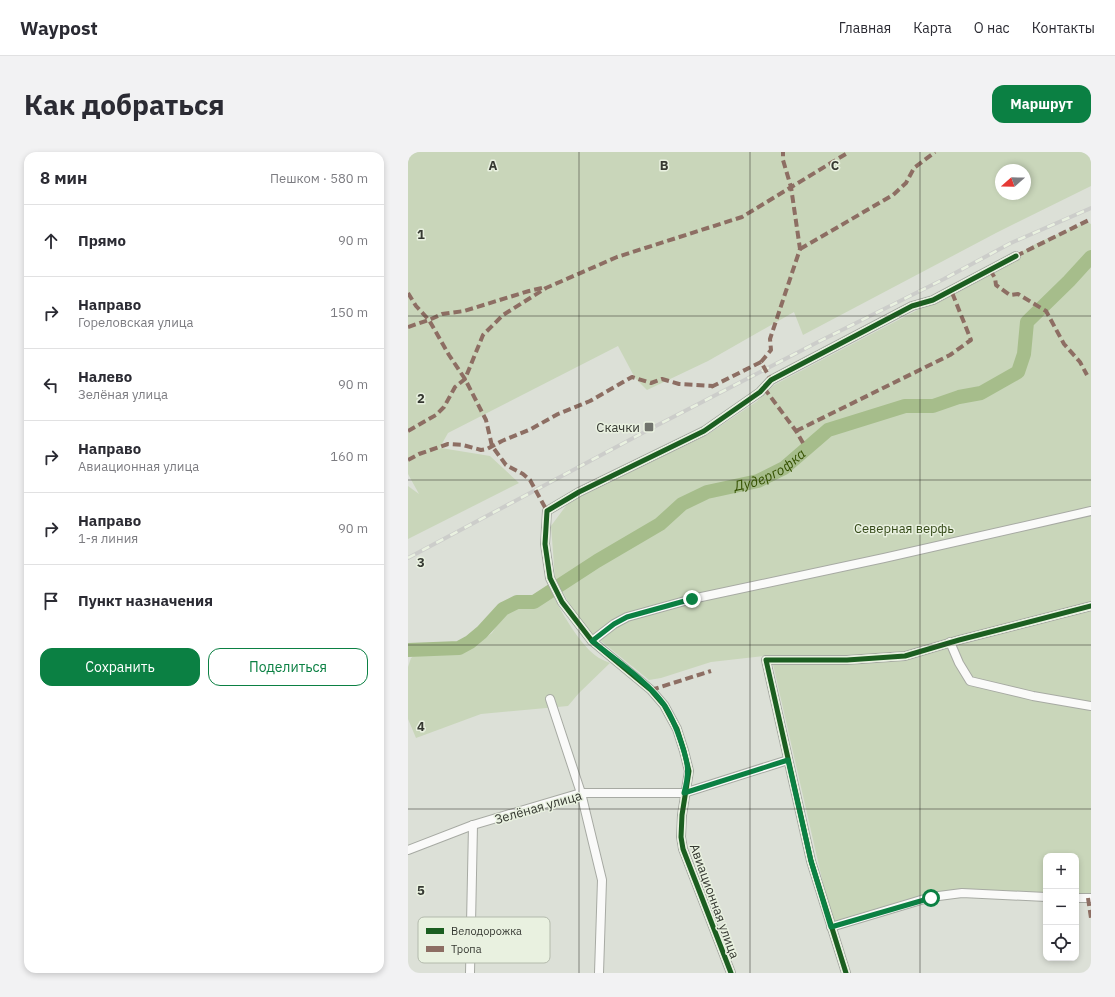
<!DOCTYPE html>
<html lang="ru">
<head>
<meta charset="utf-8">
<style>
  body { margin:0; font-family:"IBM Plex Sans",sans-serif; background:#f2f2f3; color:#2b2b33 }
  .controls { position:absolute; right:12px; bottom:12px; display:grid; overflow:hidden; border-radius:8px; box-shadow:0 2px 6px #0003 }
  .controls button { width:36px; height:36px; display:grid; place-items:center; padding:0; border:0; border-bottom:1px solid #e1e1e2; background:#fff; color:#2b2b33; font:20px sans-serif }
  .compass { position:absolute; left:587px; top:12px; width:36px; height:36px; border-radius:50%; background:#fff; box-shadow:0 2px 6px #0003; rotate:250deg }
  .stop { position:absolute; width:12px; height:12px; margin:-9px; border:3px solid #0b8043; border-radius:50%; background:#fff }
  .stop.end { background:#0b8043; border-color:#fff; box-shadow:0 1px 4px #0008 }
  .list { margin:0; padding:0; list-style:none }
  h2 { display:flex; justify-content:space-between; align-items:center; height:52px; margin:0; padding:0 16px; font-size:17px }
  h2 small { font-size:13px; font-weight:400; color:#7c7c81 }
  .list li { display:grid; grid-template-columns:26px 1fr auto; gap:12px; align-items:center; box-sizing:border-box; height:72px; padding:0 16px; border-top:1px solid #e1e1e2 }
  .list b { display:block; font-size:15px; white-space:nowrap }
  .list p { margin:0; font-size:13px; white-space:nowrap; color:#7c7c81 }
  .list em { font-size:13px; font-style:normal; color:#7c7c81 }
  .actions { display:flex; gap:8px; padding:12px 16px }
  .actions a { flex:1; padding:9px 0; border:1px solid #0b8043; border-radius:12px; text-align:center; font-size:14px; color:#0b8043 }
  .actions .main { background:#0b8043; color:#fff }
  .icon { flex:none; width:22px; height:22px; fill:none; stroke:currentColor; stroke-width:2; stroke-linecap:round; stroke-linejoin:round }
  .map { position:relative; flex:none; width:683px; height:821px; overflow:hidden; border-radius:12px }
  header { display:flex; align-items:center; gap:24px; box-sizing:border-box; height:56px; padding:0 20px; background:#fff; border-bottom:1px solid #e1e1e2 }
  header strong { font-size:19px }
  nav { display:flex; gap:22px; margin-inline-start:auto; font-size:14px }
  .intro { display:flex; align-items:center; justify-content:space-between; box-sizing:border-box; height:96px; padding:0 24px }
  h1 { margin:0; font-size:28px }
  .button { padding:10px 18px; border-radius:12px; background:#0b8043; color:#fff; font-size:14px; font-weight:700 }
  main { display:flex; gap:24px; padding:0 24px }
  aside { flex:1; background:#fff; border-radius:12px; box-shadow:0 2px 6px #0003 }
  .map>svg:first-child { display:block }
  .green { fill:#c9d6ba; fill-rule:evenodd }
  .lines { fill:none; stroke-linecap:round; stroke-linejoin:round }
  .river { stroke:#a6bd8b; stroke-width:14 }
  .minor-casing { stroke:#a7aaa3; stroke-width:10 }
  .minor { stroke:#fafaf9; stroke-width:8 }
  .rail-casing { stroke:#cccdca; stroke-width:4 }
  .rail { stroke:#e9f1e0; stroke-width:2.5; stroke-dasharray:8; stroke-linecap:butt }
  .quiet { stroke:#8d6e63; stroke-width:4; stroke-dasharray:8 4; stroke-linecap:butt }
  .cycleway-casing { stroke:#e9f1e0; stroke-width:8 }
  .cycleway { stroke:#1b5e20; stroke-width:5 }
  .route { stroke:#0b8043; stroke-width:5 }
  .grid { fill:none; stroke:#363932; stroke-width:1; stroke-opacity:0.55 }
  .poi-dot { fill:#70736c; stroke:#e9f1e0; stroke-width:1.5 }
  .labels { text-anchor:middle; stroke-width:3; stroke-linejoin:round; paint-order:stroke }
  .poi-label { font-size:13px; fill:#363932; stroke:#e9f1e0; text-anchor:end }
  .park-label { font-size:13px; fill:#354a19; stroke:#e9f1e0 }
  .street-label { font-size:13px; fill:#363932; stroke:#e9f1e0 }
  .water-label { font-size:14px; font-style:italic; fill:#355101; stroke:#e9f1e0 }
  .key { fill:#e9f1e0; stroke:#b3baac; stroke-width:1 }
  .key-label { font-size:11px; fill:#363932 }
  .grid-label { font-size:13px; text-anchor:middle; font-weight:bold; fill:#363932; stroke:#e9f1e0; stroke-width:3; stroke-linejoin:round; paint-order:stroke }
</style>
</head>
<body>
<header>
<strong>Waypost</strong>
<nav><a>Главная</a><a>Карта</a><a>О нас</a><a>Контакты</a></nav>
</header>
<div class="intro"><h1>Как добраться</h1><a class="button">Маршрут</a></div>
<main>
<aside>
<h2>8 мин<small>Пешком · 580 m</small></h2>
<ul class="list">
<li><svg class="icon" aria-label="ahead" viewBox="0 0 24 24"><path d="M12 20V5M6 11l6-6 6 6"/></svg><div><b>Прямо</b></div><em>90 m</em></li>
<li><svg class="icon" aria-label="right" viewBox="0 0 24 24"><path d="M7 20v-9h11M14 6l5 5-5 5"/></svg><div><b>Направо</b><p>Гореловская улица</p></div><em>150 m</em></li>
<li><svg class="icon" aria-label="left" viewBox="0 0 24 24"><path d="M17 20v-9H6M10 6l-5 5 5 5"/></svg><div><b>Налево</b><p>Зелёная улица</p></div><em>90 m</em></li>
<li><svg class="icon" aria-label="right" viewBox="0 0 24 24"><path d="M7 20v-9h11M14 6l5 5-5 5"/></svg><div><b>Направо</b><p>Авиационная улица</p></div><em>160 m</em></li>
<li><svg class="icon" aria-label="right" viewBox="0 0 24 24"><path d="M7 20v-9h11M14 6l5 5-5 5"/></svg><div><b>Направо</b><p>1-я линия</p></div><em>90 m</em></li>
<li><svg class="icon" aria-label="arrive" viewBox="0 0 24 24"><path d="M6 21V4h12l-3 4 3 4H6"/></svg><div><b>Пункт назначения</b></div></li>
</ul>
<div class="actions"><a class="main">Сохранить</a><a>Поделиться</a></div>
</aside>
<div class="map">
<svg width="683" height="821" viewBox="0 0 683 821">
  <rect width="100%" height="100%" fill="#dce0d7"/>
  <!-- green -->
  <g class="green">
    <path d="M0,0H683V34L588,81L395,183L386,160L300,209L239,238L227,226L210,194L40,281L31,297L33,296L82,304L111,331L0,387V334L11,342L0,322ZM593,18H617V42H593Z"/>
    <path d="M679,70L683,72V741H668V704H638V741L553,738L496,748L424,771L364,508L356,504L303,510L253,526L241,528L188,485L182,482L167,462L147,426L143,374L163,347L299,283L348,250L366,233L517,154L631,90Z"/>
    <path d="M145,443C153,460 174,496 191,506C194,508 198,509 202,511L171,541L160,554L73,562L8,586L0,567V515L3,506L7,503H19L30,499L49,501L73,489L84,481L89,473L90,469L93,463L98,458L107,455L113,456L124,454Z"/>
  </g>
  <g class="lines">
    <!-- river -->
    <path class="river" id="s1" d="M0,498L51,496L62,490L74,480L95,457L109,450H126L189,409L252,372L274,352L299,340L350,329L376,316L420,278L497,254H525L551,245L573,241L610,220L616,202L619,170L661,129L683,105"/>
    <!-- minor casing -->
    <g class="minor-casing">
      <g id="minor">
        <path d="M184,489L206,472L219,465L284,447L476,406L683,359"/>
        <path d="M542,490L551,511L562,529L625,544L683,554"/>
        <path d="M142,547L173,641L194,728L191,821"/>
        <path d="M0,698L65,673L173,641H276L380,608"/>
        <path d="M668,746H683"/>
        <path d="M423,775L523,745L554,741L638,745"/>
        <path d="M62,821L65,673"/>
        <path d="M323,821L275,697L273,685L274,663L281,619L276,599L269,577L256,553L243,538L184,489L154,450L142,426L137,392L139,359L171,340L296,279L352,240L363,228L504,154L525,148L608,104"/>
        <path d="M438,821L403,709L358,508H439L497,504L551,488L683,454"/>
      </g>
    </g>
    <!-- minor -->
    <use href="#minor" class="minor"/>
    <!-- rail casing -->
    <g class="rail-casing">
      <path id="rail" d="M0,406L242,277L408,191L536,127L603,91L683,56"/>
    </g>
    <!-- rail -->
    <use href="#rail" class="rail"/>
    <!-- quiet -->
    <g class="quiet">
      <path d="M392,97L485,43L498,31L506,16L527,0"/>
      <path d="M608,104L683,67"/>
      <path d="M582,118L587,126L588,133L602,143L610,142L638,159L656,192L672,210L679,223"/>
      <path d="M0,141L8,154L21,168L41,203L57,227L78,268L84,294L98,313L115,322L122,328L139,359"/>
      <path d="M0,175L21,168L34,162L56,159L121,139L134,136"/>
      <path d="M353,210L363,198L362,187L392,97L383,35L375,8V0"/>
      <path d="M303,235L353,210L363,228"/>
      <path d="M356,236L388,279L395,291"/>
      <path d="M0,279L28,263L36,255L47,235L57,227L75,183L95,163L138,136L209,105L334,65L441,0"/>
      <path d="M388,279L542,203L563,188L543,138"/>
      <path d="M0,308L11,302L40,292L55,293L73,298L79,297L94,289L123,277L150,262L182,249L224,225L243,231L254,227L271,232L306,234"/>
      <path d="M243,538L303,519"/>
      <path d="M680,746L683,766"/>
    </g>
    <!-- cycleway casing -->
    <g class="cycleway-casing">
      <g id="cycleway">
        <path d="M323,821L275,697L273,685L274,663L281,619L276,599L269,577L256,553L243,538L184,489L154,450L142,426L137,392L139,359L171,340L296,279L352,240L363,228L504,154L525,148L608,104"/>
        <path d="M438,821L403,709L358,508H439L497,504L551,488L683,454"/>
      </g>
    </g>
    <!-- cycleway -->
    <use href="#cycleway" class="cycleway"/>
  </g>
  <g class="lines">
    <!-- route -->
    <path class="route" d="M284,447L219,465L206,472L184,489C206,507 241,530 257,554C264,565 269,578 273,590C280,611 282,619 276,641L380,608L403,709L423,775L523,746"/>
  </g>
  <!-- grid -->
  <path class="grid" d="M171,0V821M342,0V821M512,0V821M0,164H683M0,328H683M0,493H683M0,657H683"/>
  <!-- markers -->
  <rect class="poi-dot" x="236" y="270" width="10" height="10" rx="2"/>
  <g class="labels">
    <!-- poi labels -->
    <g class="poi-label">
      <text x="232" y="280">Скачки</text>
    </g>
    <!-- park labels -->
    <g class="park-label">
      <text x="496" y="381">Северная верфь</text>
    </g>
    <!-- street labels -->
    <g class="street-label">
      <text transform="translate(130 655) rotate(-16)" y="5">Зелёная улица</text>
      <text transform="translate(307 749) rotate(70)" y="5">Авиационная улица</text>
    </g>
    <!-- water labels -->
    <g class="water-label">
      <text dy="5" stroke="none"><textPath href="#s1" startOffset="416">Дудергофка</textPath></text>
    </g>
  </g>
  <!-- legend -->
  <rect x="10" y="765" width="132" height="46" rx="6" class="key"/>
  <rect x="18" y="776" width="18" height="6" fill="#1b5e20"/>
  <rect x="18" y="794" width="18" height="6" fill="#8d6e63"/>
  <g class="key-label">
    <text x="43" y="783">Велодорожка</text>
    <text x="43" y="801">Тропа</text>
  </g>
  <g class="grid-label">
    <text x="85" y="18">A</text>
    <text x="256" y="18">B</text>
    <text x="427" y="18">C</text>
    <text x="13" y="87">1</text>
    <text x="13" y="251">2</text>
    <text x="13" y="415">3</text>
    <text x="13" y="579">4</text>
    <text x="13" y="743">5</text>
  </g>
</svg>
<div class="controls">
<button>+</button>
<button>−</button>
<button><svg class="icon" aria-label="locate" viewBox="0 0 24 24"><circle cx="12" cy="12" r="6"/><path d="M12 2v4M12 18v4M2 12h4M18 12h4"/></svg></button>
</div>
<svg class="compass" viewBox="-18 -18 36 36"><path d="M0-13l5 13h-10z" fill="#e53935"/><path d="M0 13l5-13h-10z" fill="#7c7c81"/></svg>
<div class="stop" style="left:523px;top:746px"></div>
<div class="stop end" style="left:284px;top:447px"></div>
</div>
</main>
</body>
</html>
